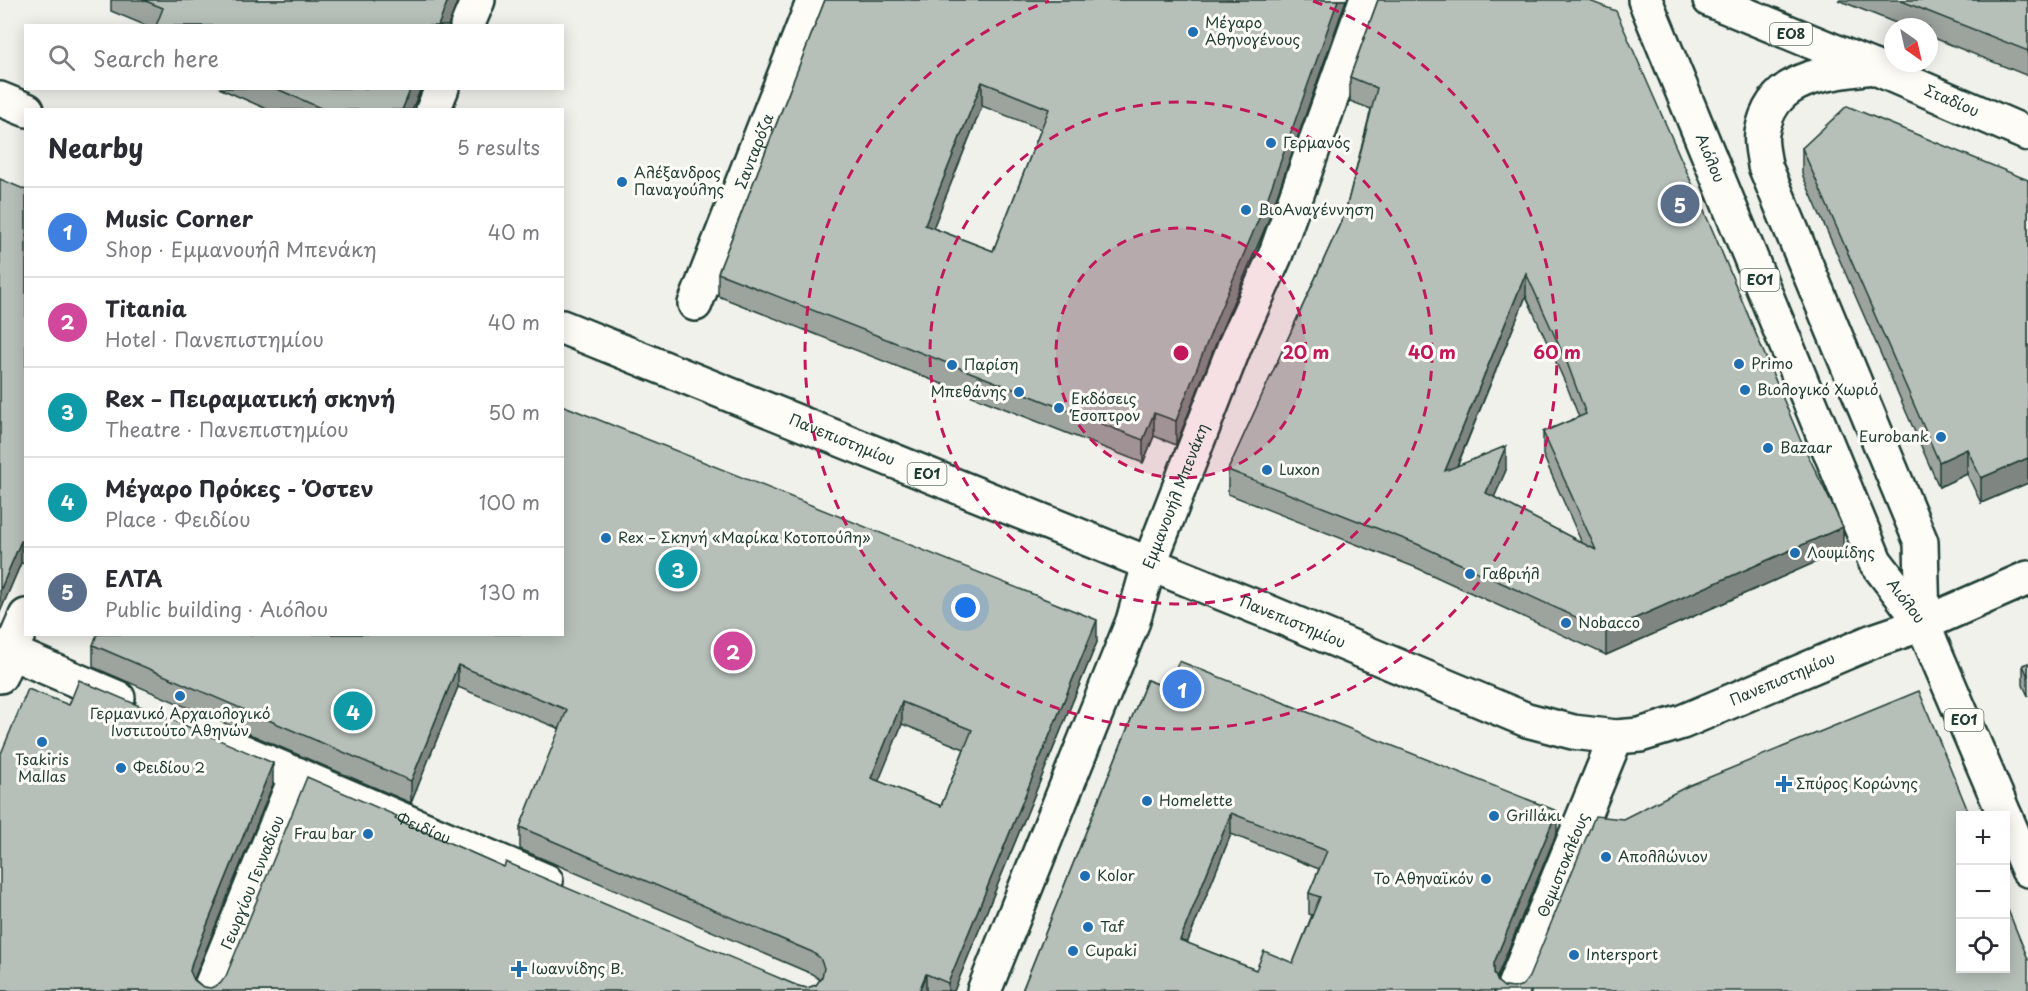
<!DOCTYPE html>
<html lang="en">
<head>
<meta charset="utf-8">
<style>
  body { margin:0; font-family:"Playpen Sans",sans-serif; background:#f2f2f3; color:#2b2b33 }
  .controls { position:absolute; right:18px; bottom:18px; display:grid; overflow:hidden; border-radius:0px; box-shadow:0 3px 15px #0003 }
  .controls button { width:54px; height:54px; display:grid; place-items:center; padding:0; border:0; border-bottom:2px solid #e1e1e2; background:#fff; color:#2b2b33; font:30px sans-serif }
  .compass { position:absolute; left:1884px; top:18px; width:54px; height:54px; border-radius:50%; background:#fff; box-shadow:0 3px 15px #0003; rotate:146deg }
  .you { position:absolute; left:966px; top:608px; width:21px; height:21px; margin:-15px; border:4px solid #fff; border-radius:50%; background:#1a73e8; box-shadow:0 0 0 9px #1a73e833 }
  .badge { display:grid; place-items:center; width:39px; height:39px; border-radius:50%; background:#b45309; color:#fff; font-size:20px; font-weight:700 }
  .pin { position:absolute; translate:-50% -50%; border:3px solid #fff; box-shadow:0 2px 6px #0006 }
  .list { margin:0; padding:0; list-style:none }
  h2 { display:flex; justify-content:space-between; align-items:center; height:78px; margin:0; padding:0 24px; font-size:26px }
  h2 small { font-size:20px; font-weight:400; color:#7c7c81 }
  .list li { display:grid; grid-template-columns:39px 1fr auto; gap:18px; align-items:center; box-sizing:border-box; height:90px; padding:0 24px; border-top:2px solid #e1e1e2 }
  .list b { display:block; font-size:22px; white-space:nowrap }
  .list p { margin:0; font-size:20px; white-space:nowrap; color:#7c7c81 }
  .list em { font-size:20px; font-style:normal; color:#7c7c81 }
  .icon { flex:none; width:33px; height:33px; fill:none; stroke:currentColor; stroke-width:2; stroke-linecap:round; stroke-linejoin:round }
  .map { position:relative; flex:none; width:2028px; height:991px; overflow:hidden }
  .search { position:absolute; background:#fff; box-shadow:0 3px 15px #0003; left:24px; top:24px; width:540px; height:66px; display:flex; align-items:center; gap:15px; box-sizing:border-box; padding:0 21px; border-radius:0px; color:#7c7c81; font-size:22px }
  .panel { position:absolute; background:#fff; box-shadow:0 3px 15px #0003; left:24px; top:108px; width:540px; height:528px; border-radius:0px }
  .map>svg:first-child { display:block }
  .lines { fill:none; stroke-linecap:round; stroke-linejoin:round }
  .street-casing { stroke:#1f3d34; stroke-width:38 }
  .secondary-casing { stroke:#1f3d34; stroke-width:38 }
  .primary-casing { stroke:#1f3d34; stroke-width:38 }
  .street { stroke:#fdfcf7; stroke-width:33 }
  .secondary { stroke:#fdfcf7; stroke-width:33 }
  .primary { stroke:#fdfcf7; stroke-width:33 }
  .wall { fill:#9da49e; stroke:#1f3d34; stroke-width:1.5; fill-rule:evenodd }
  .shaded-wall { fill:#7f8681; stroke:#1f3d34; stroke-width:1.5 }
  .building { fill:#b6bfb8; stroke:#1f3d34; stroke-width:1.5; fill-rule:evenodd }
  .ring { fill:none; stroke:#c2185b; stroke-width:3; stroke-dasharray:10 8 }
  .poi-dot { fill:#1f6fb2; stroke:#fdfcf7; stroke-width:2 }
  .labels { text-anchor:middle; stroke-width:6; stroke-linejoin:round; paint-order:stroke }
  .shield { fill:#fdfcf7; stroke:#62766e; stroke-width:1.5 }
  .shield-label { font-size:14px; font-weight:bold; fill:#1f3d34 }
  .poi-label { font-size:15px; fill:#1f3d34; stroke:#fdfcf7; text-anchor:start }
  .street-label { font-size:15px; fill:#1f3d34; stroke:#fdfcf7 }
  .centre { fill:#c2185b; stroke:#fdfcf7; stroke-width:3 }
  .ring-label { font-size:18px; text-anchor:middle; font-weight:bold; fill:#c2185b; stroke:#fdfcf7; stroke-width:6; stroke-linejoin:round; paint-order:stroke }
</style>
</head>
<body>
<div class="map">
<svg width="2028" height="991" viewBox="0 0 2028 991">
  <rect width="100%" height="100%" fill="#f0f1eb"/>
  <filter id="ink" filterUnits="userSpaceOnUse"><feTurbulence type="fractalNoise" baseFrequency=".0167" numOctaves="2"/><feDisplacementMap in="SourceGraphic" scale="12" xChannelSelector="R" yChannelSelector="G"/><feConvolveMatrix kernelMatrix="1 2 1 2 8 2 1 2 1" color-interpolation-filters="sRGB"/></filter>
  <g filter="url(#ink)">
    <g class="lines">
      <!-- street casing -->
      <g class="street-casing">
        <g id="street">
          <path d="M467,26L478,0"/>
          <path d="M433,110L442,88"/>
          <path id="s1" d="M695,304L814,0"/>
          <path d="M10,652L118,698"/>
          <path id="s2" d="M232,747L546,881"/>
          <path id="s3" d="M209,991L297,774"/>
          <path id="s4" d="M984,991L1133,621L1149,565L1235,345L1275,256L1366,0"/>
          <path id="s5" d="M1512,991L1616,737"/>
        </g>
      </g>
      <!-- secondary casing -->
      <g class="secondary-casing">
        <path id="secondary" d="M0,676L26,616"/>
      </g>
      <!-- primary casing -->
      <g class="primary-casing">
        <g id="primary">
          <path id="s6" d="M1645,0L1875,561L1923,624L2005,816"/>
          <path id="s7" d="M1710,0L1873,67L2028,134"/>
          <path d="M1873,67C1826,74 1772,74 1762,133C1760,143 1764,156 1765,166L1921,542L1923,624"/>
          <path d="M0,99L27,110"/>
          <path id="s8" d="M562,327L1271,613L1527,720L1573,732L1616,737L1640,735L1682,722L1873,641L1923,624L2028,578"/>
          <path d="M2006,818L2028,870"/>
        </g>
      </g>
      <!-- street -->
      <use href="#street" class="street"/>
      <!-- secondary -->
      <use href="#secondary" class="secondary"/>
      <!-- primary -->
      <use href="#primary" class="primary"/>
    </g>
    <!-- wall -->
    <g class="wall">
      <path d="M111,0H458L448,26H147L111,11Z"/>
      <path d="M825,0H1346L1268,221L1218,338L1176,445L1154,436L1143,463L718,296V273ZM982,106L1041,129L993,251L933,228Z"/>
      <path d="M1378,0L1843,550L1606,655L1417,568L1228,494V470L1345,213L1371,109L1350,101V77ZM1526,296L1568,389L1579,417L1543,432V455L1582,543L1494,497L1506,470L1457,467Z"/>
      <path d="M1838,0H2028V76L1929,36V27H1906Z"/>
      <path d="M219,88H421L412,110H269Z"/>
      <path d="M1802,148L2028,180V483L1981,503L1967,474L1939,487L1802,174Z"/>
      <path d="M26,190V564L21,563L0,612Z"/>
      <path d="M1097,642L954,991H0L69,705L273,784L194,979L203,987L211,988L220,984L397,820L504,867L798,986L807,988L816,985L820,980L812,974L520,849V827L560,729L458,687L411,803L93,667V645ZM902,724L964,749L941,806L878,781Z"/>
      <path d="M2028,663V696L2023,685V665Z"/>
      <path d="M1147,680L1557,832L1497,979L1498,982L1504,987L1514,988L1022,991ZM1231,834L1319,869L1309,893V914L1312,915L1293,963L1256,970L1187,943Z"/>
    </g>
    <!-- shaded-wall -->
    <g class="shaded-wall">
      <path d="M448,0H458L448,26H438Z"/>
      <path d="M1338,0H1346L1268,221L1218,338L1176,445V421Z"/>
      <path d="M982,82V106L925,248V225Z"/>
      <path d="M411,88H421L412,110H402Z"/>
      <path d="M1526,273V296L1445,495V471Z"/>
      <path d="M1154,413V436L1143,463V440Z"/>
      <path d="M1506,446V470L1486,516V493Z"/>
      <path d="M1967,449V474L1939,487V462Z"/>
      <path d="M2028,458V483L1981,503V478Z"/>
      <path d="M1843,527V550L1606,655V631Z"/>
      <path d="M21,541V563L0,612V591Z"/>
      <path d="M1097,620V642L954,991H948V983Z"/>
      <path d="M458,665V687L411,803V781Z"/>
      <path d="M902,702V724L871,800V778Z"/>
      <path d="M273,763V784L192,984L190,971L192,962Z"/>
      <path d="M1557,811V832L1494,984V963Z"/>
      <path d="M1231,813V834L1180,961V940Z"/>
      <path d="M926,974V991H919Z"/>
    </g>
    <!-- building -->
    <g class="building">
      <path d="M143,0H448L438,26H156L163,8Z"/>
      <path d="M825,0H1338L1268,197L1218,315L1176,421L1154,413L1143,440L718,273ZM982,82L1049,109L993,251L925,225Z"/>
      <path d="M1378,0H1587L1616,11L1715,236L1800,439L1843,527L1606,631L1417,544L1228,470L1345,213L1377,88L1350,77ZM1526,273L1568,365L1586,414L1543,432L1596,550L1486,493L1506,446L1445,471Z"/>
      <path d="M1899,0H2028V51Z"/>
      <path d="M275,88H411L402,110H325Z"/>
      <path d="M1847,106L2028,180V458L1981,478L1967,449L1939,462L1802,148Z"/>
      <path d="M0,179L26,190V543L21,541L0,591Z"/>
      <path d="M562,405L1097,620L948,983L926,974L919,991H0V756L28,689L69,705L79,680L273,763L192,962L190,971L194,980L203,987L211,988L220,984L226,976L307,777L397,816L395,819L504,867L506,862L798,986L807,988L816,985L822,977L824,968L820,958L812,952L520,827L567,710L458,665L411,781L93,645L97,634H562ZM902,702L972,730L941,806L871,778Z"/>
      <path d="M1179,661L1557,811L1494,963V973L1498,982L1504,987L1514,988L1523,985L1529,977L1595,816L1623,819L1688,786L1919,691L1970,816H1960V969H2006V905L2028,959V991H1022L1147,680L1168,688ZM1231,813L1327,851L1309,893L1320,897L1293,963L1264,951L1256,970L1180,940Z"/>
      <path d="M2028,663V677L2023,665Z"/>
    </g>
  </g>
  <!-- distance rings -->
  <circle cx="1181" cy="353" r="125" fill="#c2185b" fill-opacity=".12"/>
  <g class="ring">
    <circle cx="1181" cy="353" r="125"/>
    <circle cx="1181" cy="353" r="251"/>
    <path d="M1313 1A376 376 0 1 1 1049 1"/>
  </g>
  <!-- markers -->
  <g class="poi-dot">
    <circle cx="1193" cy="32" r="6"/>
    <circle cx="1271" cy="143" r="6"/>
    <circle cx="622" cy="182" r="6"/>
    <circle cx="1246" cy="210" r="6"/>
    <circle cx="1739" cy="364" r="6"/>
    <circle cx="952" cy="365" r="6"/>
    <circle cx="1745" cy="390" r="6"/>
    <circle cx="1019" cy="392" r="6"/>
    <circle cx="1059" cy="408" r="6"/>
    <circle cx="1941" cy="437" r="6"/>
    <circle cx="1768" cy="448" r="6"/>
    <circle cx="1267" cy="470" r="6"/>
    <circle cx="606" cy="538" r="6"/>
    <circle cx="1795" cy="553" r="6"/>
    <circle cx="1470" cy="574" r="6"/>
    <circle cx="1566" cy="623" r="6"/>
    <circle cx="180" cy="696" r="6"/>
    <circle cx="42" cy="742" r="6"/>
    <circle cx="121" cy="768" r="6"/>
    <path d="M1781 775h6v6h6v6h-6v6h-6v-6h-6v-6h6z"/>
    <circle cx="1147" cy="801" r="6"/>
    <circle cx="1494" cy="816" r="6"/>
    <circle cx="368" cy="834" r="6"/>
    <circle cx="1606" cy="857" r="6"/>
    <circle cx="1085" cy="876" r="6"/>
    <circle cx="1486" cy="879" r="6"/>
    <circle cx="1088" cy="927" r="6"/>
    <circle cx="1073" cy="951" r="6"/>
    <circle cx="1574" cy="955" r="6"/>
    <path d="M516 960h6v6h6v6h-6v6h-6v-6h-6v-6h6z"/>
  </g>
  <g class="labels">
    <!-- shield labels -->
    <g class="shield">
      <rect x="1770" y="23" width="42" height="22" rx="4.5"/>
      <rect x="1740.5" y="269" width="39" height="22" rx="4.5"/>
      <rect x="907.5" y="463" width="39" height="22" rx="4.5"/>
      <rect x="1944.5" y="709" width="39" height="22" rx="4.5"/>
    </g>
    <g class="shield-label">
      <text x="1791" y="39">ΕΟ8</text>
      <text x="1760" y="285">ΕΟ1</text>
      <text x="927" y="479">ΕΟ1</text>
      <text x="1964" y="725">ΕΟ1</text>
    </g>
    <!-- poi labels -->
    <g class="poi-label">
      <text x="1205" y="28">Μέγαρο<tspan x="1205" dy="17">Αθηνογένους</tspan></text>
      <text x="1283" y="148">Γερμανός</text>
      <text x="634" y="178">Αλέξανδρος<tspan x="634" dy="17">Παναγούλης</tspan></text>
      <text x="1258" y="215">ΒιοΑναγέννηση</text>
      <text x="1751" y="369">Primo</text>
      <text x="964" y="370">Παρίση</text>
      <text x="1757" y="395">Βιολογικό Χωριό</text>
      <text x="1007" y="397" text-anchor="end">Μπεθάνης</text>
      <text x="1071" y="404">Εκδόσεις<tspan x="1071" dy="17">Έσοπτρον</tspan></text>
      <text x="1929" y="442" text-anchor="end">Eurobank</text>
      <text x="1780" y="453">Bazaar</text>
      <text x="1279" y="475">Luxon</text>
      <text x="618" y="543">Rex – Σκηνή «Μαρίκα Κοτοπούλη»</text>
      <text x="1807" y="558">Λουμίδης</text>
      <text x="1482" y="579">Γαβριήλ</text>
      <text x="1578" y="628">Nobacco</text>
      <text x="180" y="719" text-anchor="middle">Γερμανικό Αρχαιολογικό<tspan x="180" dy="17">Ινστιτούτο Αθηνών</tspan></text>
      <text x="42" y="765" text-anchor="middle">Tsakiris<tspan x="42" dy="17">Mallas</tspan></text>
      <text x="133" y="773">Φειδίου 2</text>
      <text x="1796" y="789">Σπύρος Κορώνης</text>
      <text x="1159" y="806">Homelette</text>
      <text x="1506" y="821">Grillάκι</text>
      <text x="356" y="839" text-anchor="end">Frau bar</text>
      <text x="1618" y="862">Απολλώνιον</text>
      <text x="1097" y="881">Kolor</text>
      <text x="1474" y="884" text-anchor="end">Το Αθηναϊκόν</text>
      <text x="1100" y="932">Taf</text>
      <text x="1085" y="956">Cupaki</text>
      <text x="1586" y="960">Intersport</text>
      <text x="531" y="974">Ιωαννίδης Β.</text>
    </g>
    <!-- street labels -->
    <g class="street-label">
      <text dy="5" stroke="none"><textPath href="#s7" startOffset="262">Σταδίου</textPath></text>
      <text dy="5" stroke="none"><textPath href="#s1" startOffset="164">Σανταρόζα</textPath></text>
      <text dy="5" stroke="none"><textPath href="#s6" startOffset="171">Αιόλου</textPath></text>
      <text dy="5" stroke="none"><textPath href="#s8" startOffset="302">Πανεπιστημίου</textPath></text>
      <text dy="5" stroke="none"><textPath href="#s4" startOffset="531">Εμμανουήλ Μπενάκη</textPath></text>
      <text dy="5" stroke="none"><textPath href="#s6" startOffset="657">Αιόλου</textPath></text>
      <text dy="5" stroke="none"><textPath href="#s8" startOffset="788">Πανεπιστημίου</textPath></text>
      <text dy="5" stroke="none"><textPath href="#s8" startOffset="1310">Πανεπιστημίου</textPath></text>
      <text dy="5" stroke="none"><textPath href="#s2" startOffset="208">Φειδίου</textPath></text>
      <text dy="5" stroke="none"><textPath href="#s5" startOffset="136">Θεμιστοκλέους</textPath></text>
      <text dy="5" stroke="none"><textPath href="#s3" startOffset="117">Γεωργίου Γενναδίου</textPath></text>
    </g>
  </g>
  <circle cx="1181" cy="353" r="9" class="centre"/>
  <g class="ring-label">
    <text x="1306" y="359">20 m</text>
    <text x="1432" y="359">40 m</text>
    <text x="1557" y="359">60 m</text>
  </g>
</svg>
<div class="controls">
<button>+</button>
<button>−</button>
<button><svg class="icon" aria-label="locate" viewBox="0 0 24 24"><circle cx="12" cy="12" r="6"/><path d="M12 2v4M12 18v4M2 12h4M18 12h4"/></svg></button>
</div>
<svg class="compass" viewBox="-18 -18 36 36"><path d="M0-13l5 13h-10z" fill="#e53935"/><path d="M0 13l5-13h-10z" fill="#7c7c81"/></svg>
<div class="you"></div>
<div class="pin badge" style="left:1182px;top:689px;background:#3f7fe0">1</div>
<div class="pin badge" style="left:733px;top:651px;background:#d1479c">2</div>
<div class="pin badge" style="left:678px;top:569px;background:#0f9aa8">3</div>
<div class="pin badge" style="left:353px;top:711px;background:#0f9aa8">4</div>
<div class="pin badge" style="left:1680px;top:204px;background:#5c6f8a">5</div>
<div class="search"><svg class="icon" aria-label="search" viewBox="0 0 24 24"><circle cx="10" cy="10" r="6"/><path d="M15 15l6 6"/></svg>Search here</div>
<section class="panel">
<h2>Nearby<small>5 results</small></h2>
<ul class="list">
<li><span class="badge" style="background:#3f7fe0">1</span><div><b>Music Corner</b><p>Shop · Εμμανουήλ Μπενάκη</p></div><em>40 m</em></li>
<li><span class="badge" style="background:#d1479c">2</span><div><b>Titania</b><p>Hotel · Πανεπιστημίου</p></div><em>40 m</em></li>
<li><span class="badge" style="background:#0f9aa8">3</span><div><b>Rex – Πειραματική σκηνή</b><p>Theatre · Πανεπιστημίου</p></div><em>50 m</em></li>
<li><span class="badge" style="background:#0f9aa8">4</span><div><b>Μέγαρο Πρόκες - Όστεν</b><p>Place · Φειδίου</p></div><em>100 m</em></li>
<li><span class="badge" style="background:#5c6f8a">5</span><div><b>ΕΛΤΑ</b><p>Public building · Αιόλου</p></div><em>130 m</em></li>
</ul>
</section>
</div>
</body>
</html>
